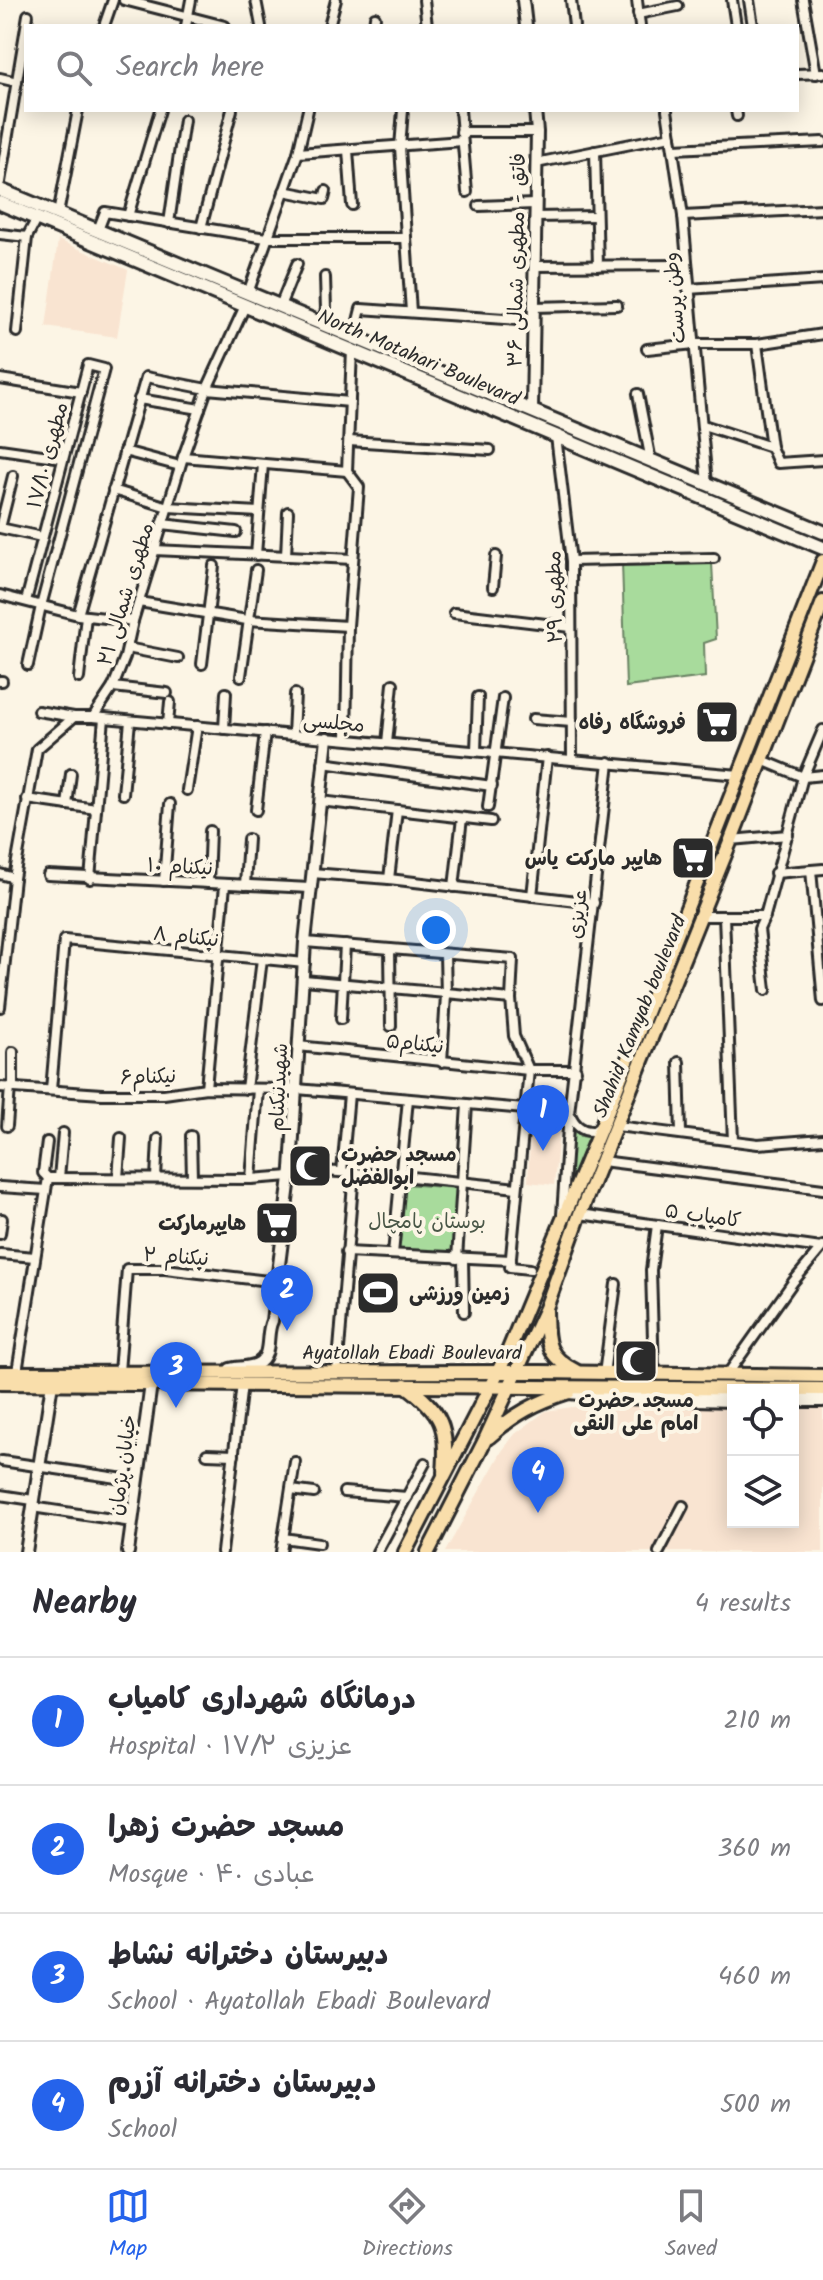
<!DOCTYPE html>
<html lang="en">
<head>
<meta charset="utf-8">
<style>
  body { margin:0; font-family:Kalam,"Playpen Sans Arabic",sans-serif; background:#f2f2f3; color:#2b2b33 }
  .controls { position:absolute; right:24px; bottom:24px; display:grid; overflow:hidden; border-radius:0px; box-shadow:0 4px 20px #0003 }
  .controls button { width:72px; height:72px; display:grid; place-items:center; padding:0; border:0; border-bottom:2px solid #e1e1e2; background:#fff; color:#2b2b33; font:40px sans-serif }
  .you { position:absolute; left:436px; top:930px; width:28px; height:28px; margin:-20px; border:6px solid #fff; border-radius:50%; background:#1a73e8; box-shadow:0 0 0 12px #1a73e833 }
  .badge { display:grid; place-items:center; width:52px; height:52px; border-radius:50%; background:#2563eb; color:#fff; font-size:26px; font-weight:700 }
  .pin { position:absolute; translate:-50% -66px; filter:drop-shadow(0 2px 4px #0008) }
  .pin::after { content:''; position:absolute; top:42px; width:28px; height:24px; background:inherit; clip-path:polygon(0 0,100% 0,50% 100%) }
  .list { margin:0; padding:0; list-style:none }
  h2 { display:flex; justify-content:space-between; align-items:center; height:104px; margin:0; padding:0 32px; font-size:34px }
  h2 small { font-size:26px; font-weight:400; color:#7c7c81 }
  .list li { display:grid; grid-template-columns:52px 1fr auto; gap:24px; align-items:center; box-sizing:border-box; height:128px; padding:0 32px; border-top:2px solid #e1e1e2 }
  .list b { display:block; font-size:30px; white-space:nowrap }
  .list p { margin:0; font-size:26px; white-space:nowrap; color:#7c7c81 }
  .list em { font-size:26px; font-style:normal; color:#7c7c81 }
  .icon { flex:none; width:44px; height:44px; fill:none; stroke:currentColor; stroke-width:2; stroke-linecap:round; stroke-linejoin:round }
  .map { position:relative; flex:none; width:823px; height:1552px; overflow:hidden }
  .search { position:absolute; background:#fff; box-shadow:0 4px 20px #0003; left:24px; right:24px; top:24px; height:88px; display:flex; align-items:center; gap:20px; box-sizing:border-box; padding:0 28px; border-radius:0px; color:#7c7c81; font-size:30px }
  .sheet { height:616px; background:#fff }
  nav { display:flex; justify-content:space-around; align-items:center; box-sizing:border-box; height:112px; border-top:2px solid #e1e1e2; background:#fff; font-size:22px; color:#7c7c81 }
  nav a { display:grid; justify-items:center; gap:4px }
  nav .on { color:#2563eb }
  .map>svg:first-child { display:block }
  .built { fill:#f9e4d1 }
  .green { fill:#a8db9c; stroke:#6a8364; stroke-width:2 }
  .lines { fill:none; stroke-linecap:round; stroke-linejoin:round }
  .minor-casing { stroke:#2b2b2b; stroke-width:14 }
  .tertiary-casing { stroke:#2b2b2b; stroke-width:16 }
  .secondary-casing { stroke:#2b2b2b; stroke-width:18 }
  .primary-casing { stroke:#2b2b2b; stroke-width:18 }
  .minor { stroke:#fcf5e5; stroke-width:8 }
  .tertiary { stroke:#fcf5e5; stroke-width:10 }
  .secondary { stroke:#fcf5e5; stroke-width:12 }
  .primary { stroke:#f9deab; stroke-width:12 }
  .labels { text-anchor:middle; stroke-width:8; stroke-linejoin:round; paint-order:stroke }
  .street-label { font-size:20px; fill:#2b2b2b; stroke:#fcf5e5 }
  .poi-label { font-size:20px; font-weight:bold; fill:#2b2b2b; stroke:#fcf5e5; text-anchor:end }
  .park-label { font-size:20px; fill:#4a5747; stroke:#fcf5e5 }
</style>
</head>
<body>
<div class="map">
<svg width="823" height="1552" viewBox="0 0 823 1552">
  <rect width="100%" height="100%" fill="#fcf5e5"/>
  <filter id="ink" filterUnits="userSpaceOnUse"><feTurbulence type="fractalNoise" baseFrequency=".0125" numOctaves="2"/><feDisplacementMap in="SourceGraphic" scale="16" xChannelSelector="R" yChannelSelector="G"/><feConvolveMatrix kernelMatrix="1 2 1 2 8 2 1 2 1" color-interpolation-filters="sRGB"/></filter>
  <g filter="url(#ink)">
    <!-- built -->
    <g class="built">
      <path d="M58,240L128,270L117,337L46,327Z"/>
      <path d="M531,1116L560,1119L554,1185L528,1182Z"/>
      <path d="M579,1406H733V1522H793V1406H823V1552H445L502,1451L515,1434L546,1411Z"/>
    </g>
    <!-- green -->
    <g class="green">
      <path d="M622,562L712,563L716,639L704,643L705,677L626,687Z"/>
      <path d="M573,1128L580,1136L589,1137L567,1190Z"/>
      <path d="M403,1184L458,1188L452,1255L397,1250Z"/>
    </g>
    <g class="lines">
      <!-- minor casing -->
      <g class="minor-casing">
        <g id="minor">
          <path d="M124,0L225,26"/>
          <path d="M256,0L261,26"/>
          <path d="M424,0L427,26"/>
          <path d="M571,0L574,26"/>
          <path d="M637,0L640,26"/>
          <path d="M732,0L736,26"/>
          <path d="M749,0L753,26"/>
          <path d="M803,0L816,74"/>
          <path d="M638,14L678,6"/>
          <path d="M104,26L113,0"/>
          <path d="M186,26L191,0"/>
          <path d="M329,26L336,0"/>
          <path d="M374,26L375,17"/>
          <path d="M797,74L823,73"/>
          <path d="M0,78L17,82"/>
          <path d="M403,110L400,147L411,312"/>
          <path d="M460,110L467,192"/>
          <path d="M667,110L683,216L707,484"/>
          <path d="M736,110L737,116"/>
          <path d="M461,132H537"/>
          <path d="M674,149L823,142"/>
          <path d="M348,150L352,205"/>
          <path d="M595,151L598,266"/>
          <path d="M298,153L462,141"/>
          <path d="M536,163L671,136"/>
          <path d="M0,182L28,15"/>
          <path d="M284,191L324,199L326,191"/>
          <path d="M479,206L535,204"/>
          <path d="M58,214L78,110"/>
          <path d="M128,216L160,110"/>
          <path d="M683,216L823,209"/>
          <path d="M535,217L596,216"/>
          <path d="M169,223L184,120"/>
          <path d="M201,228L232,110"/>
          <path d="M98,230L105,212L266,238H406"/>
          <path d="M0,234L27,237"/>
          <path d="M534,266L686,265"/>
          <path d="M688,289L823,280"/>
          <path d="M248,293L298,153L308,110"/>
          <path d="M280,306L297,264"/>
          <path d="M533,307L617,305"/>
          <path d="M321,323L326,310L325,277"/>
          <path d="M17,332L27,237L37,218"/>
          <path d="M354,337L361,309L533,321"/>
          <path d="M757,344L771,447L778,463L823,460"/>
          <path d="M647,349L694,344H757L823,334"/>
          <path d="M0,379L81,392"/>
          <path d="M638,394L651,461"/>
          <path d="M139,399L200,409"/>
          <path d="M703,425L771,447"/>
          <path d="M556,436L571,561L572,759"/>
          <path d="M349,441L490,450"/>
          <path d="M0,449L63,458"/>
          <path d="M124,451L180,466"/>
          <path d="M183,457L347,471"/>
          <path d="M13,476L0,528L42,537"/>
          <path d="M113,490L168,507L259,512"/>
          <path d="M162,524L236,532"/>
          <path d="M154,550L353,559"/>
          <path d="M256,555L263,464"/>
          <path d="M286,556L288,512"/>
          <path d="M571,561L714,558"/>
          <path d="M493,587L496,556"/>
          <path d="M0,595L78,615L133,621"/>
          <path d="M26,601L88,365L104,369L41,606L28,665"/>
          <path d="M139,602L247,620L348,626"/>
          <path d="M454,613L571,627"/>
          <path d="M78,615L146,377L207,389L350,402"/>
          <path d="M127,648L178,658"/>
          <path d="M202,664L214,566"/>
          <path d="M241,676L256,570"/>
          <path d="M79,678L86,616"/>
          <path d="M0,681H2"/>
          <path d="M113,687L167,693"/>
          <path d="M38,711L74,717"/>
          <path d="M93,717L739,775"/>
          <path d="M533,719L572,722"/>
          <path d="M168,724L170,702"/>
          <path d="M224,729L226,693"/>
          <path d="M293,735L295,694"/>
          <path d="M346,739L348,626L359,487L347,471L352,350"/>
          <path d="M387,743L393,684"/>
          <path d="M476,750L478,697"/>
          <path d="M762,760L803,777L823,775"/>
          <path d="M323,763L492,786"/>
          <path d="M187,790L197,726"/>
          <path d="M123,794L130,721"/>
          <path d="M27,799L96,809"/>
          <path d="M320,801L491,821"/>
          <path d="M67,805L71,774"/>
          <path d="M488,807L503,698"/>
          <path d="M256,810L265,732"/>
          <path d="M731,840L788,835"/>
          <path d="M811,870L823,1001"/>
          <path d="M312,873L389,879L594,903"/>
          <path d="M775,873L823,869"/>
          <path d="M0,874L14,878"/>
          <path d="M48,875L310,888"/>
          <path d="M90,879L104,718"/>
          <path d="M389,879L397,810"/>
          <path d="M164,881L170,804"/>
          <path d="M208,883L210,831"/>
          <path d="M245,885L248,839"/>
          <path d="M454,887L462,818"/>
          <path d="M532,896L547,757"/>
          <path d="M700,916H765"/>
          <path d="M724,916L733,1141"/>
          <path d="M305,942L513,959L511,999L514,1036L529,1070L510,1267L530,1269"/>
          <path d="M390,949L391,1026"/>
          <path d="M304,980L511,999"/>
          <path d="M766,990L759,929L765,916L803,777L823,730"/>
          <path d="M0,1007L14,878L37,749L74,717H93L113,687L125,657L133,621L183,457L207,389L245,306"/>
          <path d="M341,1019L345,945"/>
          <path d="M298,1046L529,1070H576"/>
          <path d="M442,1062L446,995L445,954"/>
          <path d="M679,1062L681,1133"/>
          <path d="M0,1087L102,1094H164L206,1088L297,1089L569,1113"/>
          <path d="M13,1088V1052"/>
          <path d="M206,1088L225,885"/>
          <path d="M246,1089L262,959"/>
          <path d="M51,1090L64,940L305,963"/>
          <path d="M570,1114C574,1124 581,1132 594,1131L602,1125"/>
          <path d="M7,1126L10,1087"/>
          <path d="M617,1126L758,1144L823,1139"/>
          <path d="M191,1136L192,1178"/>
          <path d="M47,1142L43,1173L48,1178"/>
          <path d="M602,1161L823,1189"/>
          <path d="M291,1169L402,1176L517,1188"/>
          <path d="M342,1172L349,1094"/>
          <path d="M48,1178L251,1179L290,1176"/>
          <path d="M59,1178L63,1133"/>
          <path d="M118,1178L121,1138"/>
          <path d="M156,1178L158,1139"/>
          <path d="M251,1179L258,1089"/>
          <path d="M0,1187L46,1190"/>
          <path d="M580,1214L821,1248"/>
          <path d="M562,1215L569,1113L609,762"/>
          <path d="M0,1234L2,1219"/>
          <path d="M346,1252L511,1260"/>
          <path d="M0,1254L35,1257"/>
          <path d="M393,1254L408,1099"/>
          <path d="M457,1259L467,1105"/>
          <path d="M463,1259L464,1312"/>
          <path d="M17,1372L48,1178"/>
          <path d="M119,1372L127,1269H165L277,1282"/>
          <path d="M337,1373L354,1173"/>
          <path d="M604,1374L616,1284"/>
          <path d="M654,1374L651,1270L657,1225"/>
          <path d="M727,1375L793,1282L823,1246"/>
          <path d="M207,1454L234,1455"/>
          <path d="M2,1461L138,1481"/>
          <path d="M291,1490L314,1493"/>
          <path d="M344,1492L407,1497"/>
          <path d="M0,1495L33,1500"/>
          <path d="M32,1507L132,1522"/>
          <path d="M283,1538L319,1543"/>
          <path d="M222,1552L242,1384"/>
          <path d="M281,1552L295,1462"/>
          <path d="M377,1552L425,1463"/>
          <path d="M659,1552L683,1506"/>
        </g>
      </g>
      <!-- tertiary casing -->
      <g class="tertiary-casing">
        <g id="tertiary">
          <path d="M523,0L526,26"/>
          <path d="M532,411L537,132L535,110"/>
          <path d="M230,1369C238,1367 249,1368 257,1364C273,1356 265,1334 272,1321L291,1169L305,942L327,738"/>
          <path d="M26,1552L52,1383"/>
          <path d="M128,1552L151,1384"/>
        </g>
      </g>
      <!-- secondary casing -->
      <g class="secondary-casing">
        <g id="secondary">
          <path d="M0,190L823,532"/>
          <path d="M0,203L823,548"/>
          <path d="M569,1392L622,1397L733,1400"/>
          <path d="M793,1400H823"/>
        </g>
      </g>
      <!-- primary casing -->
      <g class="primary-casing">
        <g id="primary">
          <path d="M546,1311C547,1343 546,1356 576,1371"/>
          <path d="M0,1373L541,1372L823,1376"/>
          <path d="M0,1383L823,1389"/>
          <path d="M405,1385C443,1412 448,1428 444,1473"/>
          <path d="M489,1437C514,1414 537,1402 569,1392"/>
          <path d="M405,1552L507,1354L602,1125L823,561"/>
          <path d="M428,1552L484,1442L546,1308L580,1214L731,840L823,602"/>
        </g>
      </g>
      <!-- minor -->
      <use href="#minor" class="minor"/>
      <!-- tertiary -->
      <use href="#tertiary" class="tertiary"/>
      <!-- secondary -->
      <use href="#secondary" class="secondary"/>
      <!-- primary -->
      <use href="#primary" class="primary"/>
    </g>
  </g>
  <!-- icons -->
  <defs>
    <g id="supermarket-square" transform="scale(2.3)"><rect x="-9" y="-9" width="18" height="18" rx="4" fill="#2b2b2b" stroke="#fcf5e5"/><path d="M-6-5.5h2.5l.6 2H6L4.5 2H-2.5L-4.4-4H-6ZM-1.5 3.2a1.3 1.3 0 1 0 .1 0ZM3 3.2a1.3 1.3 0 1 0 .1 0Z" fill="#fff"/></g>
    <g id="mosque-square" transform="scale(2.3)"><rect x="-9" y="-9" width="18" height="18" rx="4" fill="#2b2b2b" stroke="#fcf5e5"/><path d="M3.5-4.9A6 6 0 1 0 3.5 4.9A5 5 0 1 1 3.5-4.9Z" fill="#fff"/></g>
    <g id="stadium-square" transform="scale(2.3)"><rect x="-9" y="-9" width="18" height="18" rx="4" fill="#2b2b2b" stroke="#fcf5e5"/><path d="M0-5a6.5 5 0 1 0 0 10a6.5 5 0 1 0 0-10ZM-3.5-1.8h7v3.6h-7Z" fill="#fff"/></g>
  </defs>
  <g fill-rule="evenodd">
    <use href="#supermarket-square" x="717" y="722"/>
    <use href="#supermarket-square" x="693" y="858"/>
    <use href="#mosque-square" x="310" y="1166"/>
    <use href="#supermarket-square" x="277" y="1223"/>
    <use href="#stadium-square" x="378" y="1293"/>
    <use href="#mosque-square" x="636" y="1361"/>
  </g>
  <g class="labels">
    <!-- street labels -->
    <g class="street-label">
      <text transform="translate(516 260) rotate(-89)" y="7">فاتق - مطهری شمالی ۳۶</text>
      <text transform="translate(674 298) rotate(-95)" y="7">وطن پرست</text>
      <text transform="translate(419 357) rotate(23)" y="7">North Motahari Boulevard</text>
      <text transform="translate(47 455) rotate(-75)" y="7">مطهری ۱۷/۱۰</text>
      <text transform="translate(125 594) rotate(-73)" y="7">مطهری شمالی ۲۱</text>
      <text transform="translate(554 597) rotate(-91)" y="7">مطهری ۲۹</text>
      <text transform="translate(334 722) rotate(5)" y="7">مجلسی</text>
      <text transform="translate(180 866) rotate(3)" y="7">نیکنام ۱۰</text>
      <text transform="translate(577 914) rotate(-84)" y="7">عزیزی</text>
      <text transform="translate(186 936) rotate(6)" y="7">نیکنام ۸</text>
      <text transform="translate(639 1016) rotate(-68)" y="7">Shahid Kamyab boulevard</text>
      <text transform="translate(415 1043) rotate(6)" y="7">نیکنام۵</text>
      <text transform="translate(148 1076) rotate(-2)" y="7">نیکنام۶</text>
      <text transform="translate(278 1087) rotate(-87)" y="7">شهیدنیکنام</text>
      <text transform="translate(703 1215) rotate(8)" y="7">کامیاب ۵</text>
      <text transform="translate(176 1256) rotate(4)" y="7">نیکنام ۲</text>
      <text x="412" y="1359">Ayatollah Ebadi Boulevard</text>
      <text transform="translate(122 1465) rotate(-82)" y="7">خیابان پژمان</text>
    </g>
    <!-- poi labels -->
    <g class="poi-label">
      <text x="686" y="729">فروشگاه رفاه</text>
      <text x="662" y="865">هایپر مارکت یاس</text>
      <text x="341" y="1161" text-anchor="start">مسجد حضرت<tspan x="341" dy="23">ابوالفضل</tspan></text>
      <text x="246" y="1230">هایپرمارکت</text>
      <text x="409" y="1300" text-anchor="start">زمین ورزشی</text>
      <text x="636" y="1407" text-anchor="middle">مسجد حضرت<tspan x="636" dy="23">امام علی النقی</tspan></text>
    </g>
    <!-- park labels -->
    <g class="park-label">
      <text x="427" y="1228">بوستان پامچال</text>
    </g>
  </g>
</svg>
<div class="controls">
<button><svg class="icon" aria-label="locate" viewBox="0 0 24 24"><circle cx="12" cy="12" r="6"/><path d="M12 2v4M12 18v4M2 12h4M18 12h4"/></svg></button>
<button><svg class="icon" aria-label="layers" viewBox="0 0 24 24"><path d="M12 4l9 5-9 5-9-5zM3 14l9 5 9-5"/></svg></button>
</div>
<div class="you"></div>
<div class="pin badge" style="left:543px;top:1151px">1</div>
<div class="pin badge" style="left:287px;top:1331px">2</div>
<div class="pin badge" style="left:176px;top:1408px">3</div>
<div class="pin badge" style="left:538px;top:1513px">4</div>
<div class="search"><svg class="icon" aria-label="search" viewBox="0 0 24 24"><circle cx="10" cy="10" r="6"/><path d="M15 15l6 6"/></svg>Search here</div>
</div>
<section class="sheet">
<h2>Nearby<small>4 results</small></h2>
<ul class="list">
<li><span class="badge">1</span><div><b>درمانگاه شهرداری کامیاب</b><p>Hospital · عزیزی ۱۷/۲</p></div><em>210 m</em></li>
<li><span class="badge">2</span><div><b>مسجد حضرت زهرا</b><p>Mosque · عبادی ۴۰</p></div><em>360 m</em></li>
<li><span class="badge">3</span><div><b>دبیرستان دخترانه نشاط</b><p>School · Ayatollah Ebadi Boulevard</p></div><em>460 m</em></li>
<li><span class="badge">4</span><div><b>دبیرستان دخترانه آزرم</b><p>School</p></div><em>500 m</em></li>
</ul>
</section>
<nav>
<a class="on"><svg class="icon" aria-label="map" viewBox="0 0 24 24"><path d="M3 6l6-2 6 2 6-2v14l-6 2-6-2-6 2zM9 4v14M15 6v14"/></svg>Map</a>
<a><svg class="icon" aria-label="directions" viewBox="0 0 24 24"><path d="M12 3l9 9-9 9-9-9zM9 14v-3h6M13 9l2 2-2 2"/></svg>Directions</a>
<a><svg class="icon" aria-label="saved" viewBox="0 0 24 24"><path d="M7 4h10v16l-5-4-5 4z"/></svg>Saved</a>
</nav>
</body>
</html>
